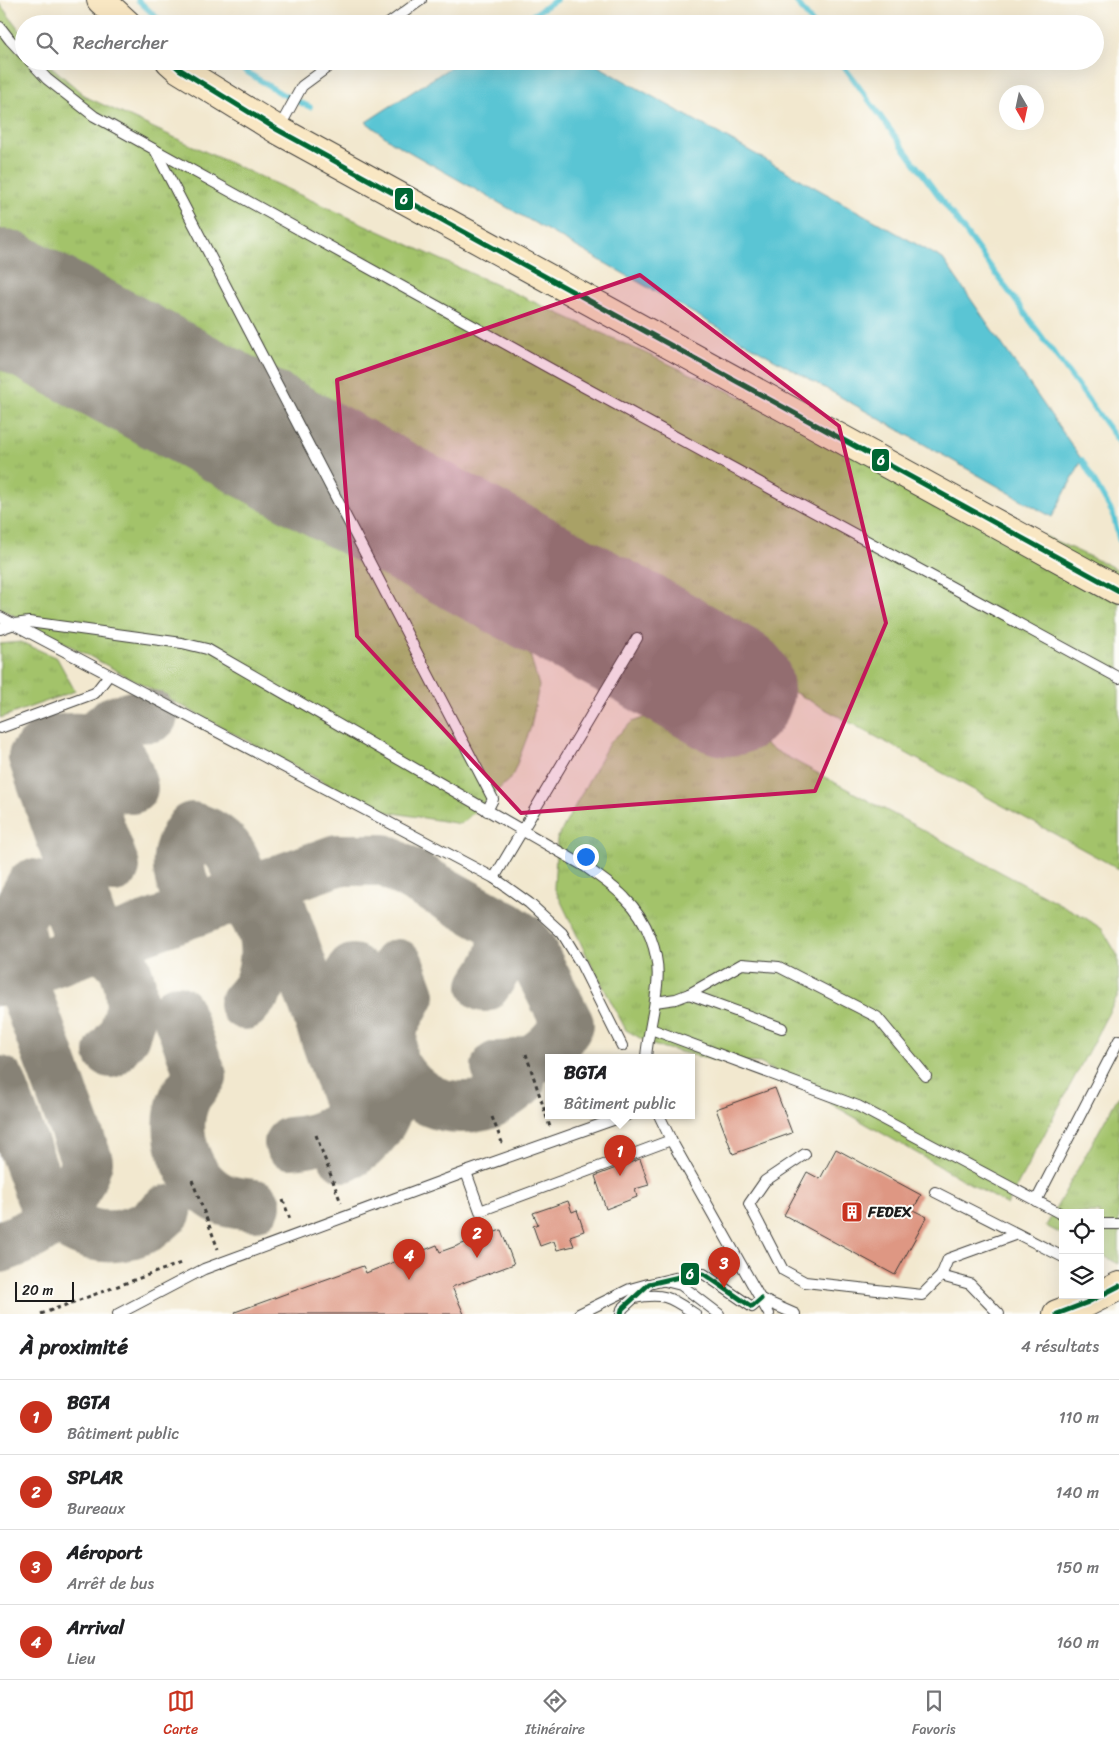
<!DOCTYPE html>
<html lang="fr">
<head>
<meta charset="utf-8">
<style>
  body { margin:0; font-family:Sriracha,sans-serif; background:#f2f2f2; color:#202124 }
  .controls { position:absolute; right:15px; bottom:15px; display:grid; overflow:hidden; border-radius:0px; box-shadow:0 5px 20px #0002 }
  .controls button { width:45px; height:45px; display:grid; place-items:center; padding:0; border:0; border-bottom:1px solid #e0e0e0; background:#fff; color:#202124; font:25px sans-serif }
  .compass { position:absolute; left:999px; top:85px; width:45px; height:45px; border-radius:50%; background:#fff; box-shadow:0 5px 20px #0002; rotate:171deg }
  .scale { position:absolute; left:15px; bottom:12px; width:59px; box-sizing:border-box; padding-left:5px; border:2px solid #1c1c1c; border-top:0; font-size:14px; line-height:18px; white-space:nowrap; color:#1c1c1c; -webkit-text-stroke:4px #fdfcf7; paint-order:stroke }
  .you { position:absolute; left:585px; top:856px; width:18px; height:18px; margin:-12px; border:4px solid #fff; border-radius:50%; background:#1a73e8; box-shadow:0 0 0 8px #1a73e833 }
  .badge { display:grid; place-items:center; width:32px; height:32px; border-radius:50%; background:#c8321e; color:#fff; font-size:16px; font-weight:700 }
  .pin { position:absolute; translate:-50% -41px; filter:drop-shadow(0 1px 2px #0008) }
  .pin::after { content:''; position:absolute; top:26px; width:18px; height:15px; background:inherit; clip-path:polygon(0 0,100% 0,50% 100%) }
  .popup { position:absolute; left:545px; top:1054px; width:150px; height:65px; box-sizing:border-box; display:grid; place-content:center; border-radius:0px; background:#fff; filter:drop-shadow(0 1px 4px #0005); font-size:16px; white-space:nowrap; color:#757577 }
  .popup b { font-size:19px; color:#202124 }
  .popup::after { content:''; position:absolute; left:50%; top:100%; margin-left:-10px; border:10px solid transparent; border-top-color:#fff }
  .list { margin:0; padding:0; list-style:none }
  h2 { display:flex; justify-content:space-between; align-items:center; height:65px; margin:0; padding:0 20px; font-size:21px }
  h2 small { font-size:16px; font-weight:400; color:#757577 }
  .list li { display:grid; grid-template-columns:32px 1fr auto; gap:15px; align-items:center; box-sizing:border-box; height:75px; padding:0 20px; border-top:1px solid #e0e0e0 }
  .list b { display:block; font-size:19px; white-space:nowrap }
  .list p { margin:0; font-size:16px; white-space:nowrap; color:#757577 }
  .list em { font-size:16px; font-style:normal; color:#757577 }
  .icon { flex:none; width:28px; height:28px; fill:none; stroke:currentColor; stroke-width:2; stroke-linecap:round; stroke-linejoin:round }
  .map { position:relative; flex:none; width:1119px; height:1314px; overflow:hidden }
  .search { position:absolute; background:#fff; box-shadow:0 5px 20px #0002; left:15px; right:15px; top:15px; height:55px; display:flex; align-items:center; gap:12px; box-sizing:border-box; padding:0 18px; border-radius:28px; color:#757577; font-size:19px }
  .sheet { height:365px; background:#fff }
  nav { display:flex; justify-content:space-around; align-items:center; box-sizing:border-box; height:70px; border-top:1px solid #e0e0e0; background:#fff; font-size:14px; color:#757577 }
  nav a { display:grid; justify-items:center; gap:2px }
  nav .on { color:#c8321e }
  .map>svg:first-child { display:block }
  .grass { fill:url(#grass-tufts); stroke:#607044 }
  .water { fill:#5ac5d4; stroke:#3b7078 }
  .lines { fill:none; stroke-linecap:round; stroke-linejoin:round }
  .stream { stroke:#5ac5d4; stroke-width:5.5 }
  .taxiway { stroke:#878276; stroke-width:52 }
  .runway { stroke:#878276; stroke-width:132 }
  .building { fill:#de9783 }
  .lane-casing { stroke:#3c3b37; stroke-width:12 }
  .secondary-casing { stroke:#3c3b37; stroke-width:30 }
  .path { stroke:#3c3b37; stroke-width:3; stroke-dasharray:4 4; stroke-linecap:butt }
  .lane { stroke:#fff; stroke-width:10 }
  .secondary { stroke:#f9e7c3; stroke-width:28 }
  .bus-1-casing { stroke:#fdfcf7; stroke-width:9 }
  .bus-1 { stroke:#063; stroke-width:5 }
  .marked { fill:#c2185b; fill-opacity:0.2; stroke:#c2185b; stroke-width:4; stroke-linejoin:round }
  .labels { text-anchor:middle; stroke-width:4; stroke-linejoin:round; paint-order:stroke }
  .poi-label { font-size:15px; font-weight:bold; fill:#1c1c1c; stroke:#fdfcf7; text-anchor:start }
  .line-badge { stroke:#fdfcf7; stroke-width:2 }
  .badge-label { font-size:14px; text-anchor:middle; font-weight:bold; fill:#fff }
</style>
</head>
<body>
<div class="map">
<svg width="1119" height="1314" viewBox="0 0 1119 1314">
  <defs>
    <pattern id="grass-tufts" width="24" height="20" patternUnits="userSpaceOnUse" patternTransform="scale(1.25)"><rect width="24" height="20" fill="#a3c36b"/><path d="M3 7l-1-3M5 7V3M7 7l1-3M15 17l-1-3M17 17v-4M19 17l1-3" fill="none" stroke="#8ca75c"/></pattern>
  </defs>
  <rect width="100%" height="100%" fill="#fdfcf7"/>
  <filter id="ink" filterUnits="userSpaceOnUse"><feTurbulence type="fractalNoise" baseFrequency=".02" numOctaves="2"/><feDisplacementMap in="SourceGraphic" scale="10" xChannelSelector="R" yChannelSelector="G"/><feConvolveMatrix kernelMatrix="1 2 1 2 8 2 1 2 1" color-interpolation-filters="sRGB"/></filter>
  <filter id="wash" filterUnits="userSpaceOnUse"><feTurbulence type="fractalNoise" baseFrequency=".0096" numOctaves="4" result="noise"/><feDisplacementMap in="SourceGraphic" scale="20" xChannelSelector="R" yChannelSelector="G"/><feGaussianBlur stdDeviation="1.12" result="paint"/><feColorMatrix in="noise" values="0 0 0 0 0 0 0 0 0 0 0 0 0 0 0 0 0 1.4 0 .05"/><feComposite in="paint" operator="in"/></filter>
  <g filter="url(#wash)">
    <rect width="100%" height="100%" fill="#f2e8cf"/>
    <!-- grass -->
    <g class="grass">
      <path d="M0,4L24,36V61H45L86,97L1119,570V869L0,260Z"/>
      <path d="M0,328L384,535L383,540L479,597L516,634L530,654L539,686L531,727L512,777L461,824L376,810L0,608Z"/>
      <path d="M21,642L57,658L75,691L0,718V644Z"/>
      <path d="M657,713H684L719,720L1084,917L1102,929L1118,956L1119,993L1007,1205L760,1063L717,1061L652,1045L626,1030L587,956L554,887L557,839L609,743L632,722Z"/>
      <path d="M1119,1095V1264L1100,1254V1213H1063V1235L1046,1226Z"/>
    </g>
    <!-- water -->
    <path class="water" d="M460,61H589L943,259L1082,460L1052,517L392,142L366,122Z"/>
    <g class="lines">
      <!-- stream -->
      <g class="stream">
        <path d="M138,0L156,17L167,24"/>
        <path d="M795,0L813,24"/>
        <path d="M520,23L556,0"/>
        <path d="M229,61L282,94L310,107"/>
        <path d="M840,61L1119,442"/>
        <path d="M1082,460L1113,514L1119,539"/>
      </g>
      <!-- taxiway -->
      <g class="taxiway">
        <path d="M114,867L86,792L83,773L87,753L98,735L113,722L133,717L152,716"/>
        <path d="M272,883L353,1114C334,1134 318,1141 290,1143"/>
        <path d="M197,910C178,883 170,856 192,828C213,832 232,849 238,870C241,877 239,885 241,893C244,902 253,910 257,919C269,940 267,964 259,986C256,992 249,999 245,1004"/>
        <path d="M104,943L124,966L130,984L132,1008L124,1035L110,1052"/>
        <path d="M99,945L34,757C38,752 43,747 48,744C71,735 101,737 118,756C126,765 129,777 132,788"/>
        <path d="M37,967L22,949L18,929L21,905L32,885C63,894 75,911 78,943"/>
        <path d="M0,980L337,860H384L505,927L520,937L530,949L568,1024C550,1052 532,1067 497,1067"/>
        <path d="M484,986C500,964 504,954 505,927"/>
        <path d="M177,1011L201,1076C196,1083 188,1091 185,1098C170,1131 186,1179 218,1197C229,1203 243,1204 255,1205"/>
        <path d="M383,1042C395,1077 421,1107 460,1107C468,1107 479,1107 487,1104C498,1099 509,1091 519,1083"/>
        <path d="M393,1072L390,1047L393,1024L409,995L398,965"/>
        <path d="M0,1082L41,1194C60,1227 97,1245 133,1232C138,1230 144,1229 148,1226C154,1222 160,1216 166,1211"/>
        <path d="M344,1156C369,1144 389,1118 390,1090C392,1070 382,1050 375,1031C368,1011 361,991 353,970"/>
        <path d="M0,1247C48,1231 71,1209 87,1161L19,974"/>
      </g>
      <!-- runway -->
      <path class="runway" d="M0,295L637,638L728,690"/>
    </g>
    <g id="blocks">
      <!-- building -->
      <g class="building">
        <path d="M775,1088L792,1133L733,1154L716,1109Z"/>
        <path d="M836,1149L921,1195L913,1210L927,1217L895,1275L784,1215L807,1172L820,1179Z"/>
        <path d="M640,1159L649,1185L635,1189L637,1197L606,1209L595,1176Z"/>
        <path d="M568,1201L572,1212L577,1210L584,1231L570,1236L574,1246L557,1250L554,1241L540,1246L533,1226L538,1224L533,1213Z"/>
        <path d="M501,1230L514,1264L452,1287L464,1314H236L235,1312L363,1266L366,1273L437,1245L440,1252Z"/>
      </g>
    </g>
  </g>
  <g filter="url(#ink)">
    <use href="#blocks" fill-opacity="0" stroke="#3c3b37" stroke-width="1"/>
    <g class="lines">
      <!-- lane casing -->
      <g class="lane-casing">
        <g id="lane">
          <path d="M388,24L421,0"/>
          <path d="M0,27L10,40L24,55"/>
          <path d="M30,61L47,79L94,116L560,374L1119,678"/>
          <path d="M278,130L302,86L336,61"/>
          <path d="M155,150L493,799L487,811"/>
          <path d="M0,617L494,878L529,903L562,933L581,964L622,1046"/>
          <path d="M0,629L14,624L29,622L182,643L207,649L586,867C599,877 614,886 625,898C647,919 661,955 657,985C655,1009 648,1033 646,1057"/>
          <path d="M0,728L95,693L109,675"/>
          <path d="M494,878L637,638"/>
          <path d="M689,994L782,1028"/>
          <path d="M655,1002L676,999L689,994L742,964L779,967L877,1017L926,1076"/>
          <path d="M651,1029L858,1106L1063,1215"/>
          <path d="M659,1115L671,1140L769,1314"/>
          <path d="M805,1154L765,1181L749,1204L783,1270L805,1282L922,1295L941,1276L948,1259L1017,1234"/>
          <path d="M466,1172L480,1211L671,1140"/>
          <path d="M935,1192L1063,1257"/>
          <path d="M1036,1201L1119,1040"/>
          <path d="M1100,1224H1119"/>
          <path d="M941,1276L970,1284L999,1314"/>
          <path d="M665,1281L681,1285L719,1314"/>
          <path d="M634,1298C665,1292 671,1298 695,1314"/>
          <path d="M761,1299L795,1314"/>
          <path d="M118,1314L204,1269L466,1172L627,1115"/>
          <path d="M579,1314L630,1289L648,1284"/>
          <path d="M621,1314L622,1309L649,1284L692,1274H704L752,1307L761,1299"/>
        </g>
      </g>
      <!-- secondary casing -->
      <g class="secondary-casing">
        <g id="secondary">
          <path d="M101,0L127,24"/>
          <path d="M170,61L179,69L278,130L1119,591"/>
          <path d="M1057,1314L1086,1303L1119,1286"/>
        </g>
      </g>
      <!-- path -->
      <g class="path">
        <path d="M526,1054L550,1127"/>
        <path d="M492,1117L503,1145"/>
        <path d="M316,1135L341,1203"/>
        <path d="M192,1180L218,1249"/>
        <path d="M283,1200L291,1222"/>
        <path d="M41,1314L181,1263"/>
      </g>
      <!-- lane -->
      <use href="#lane" class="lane"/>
      <!-- secondary -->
      <use href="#secondary" class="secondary"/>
      <!-- bus-1 casing -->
      <g class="bus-1-casing">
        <g id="bus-1">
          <path d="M170,61L179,69L278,130L1119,591"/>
          <path d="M621,1314L622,1309L649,1284L692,1274H704L752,1307L761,1299"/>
          <path d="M1057,1314L1086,1303L1119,1286"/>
        </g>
      </g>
      <!-- bus-1 -->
      <use href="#bus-1" class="bus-1"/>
    </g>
  </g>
  <!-- marked area -->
  <path class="marked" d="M640,275L839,426L886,623L815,791L521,813L357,636L337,380Z"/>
  <!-- icons -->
  <defs>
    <g id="building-square" transform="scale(1.125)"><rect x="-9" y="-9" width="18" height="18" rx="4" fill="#c8321e" stroke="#fdfcf7"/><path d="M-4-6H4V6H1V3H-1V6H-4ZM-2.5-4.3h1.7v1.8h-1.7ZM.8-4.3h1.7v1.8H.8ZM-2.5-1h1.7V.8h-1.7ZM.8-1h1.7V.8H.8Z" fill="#fff"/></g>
  </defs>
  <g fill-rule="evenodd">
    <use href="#building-square" x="852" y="1212"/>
  </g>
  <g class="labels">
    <!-- poi labels -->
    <g class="poi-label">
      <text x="868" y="1217">FEDEX</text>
    </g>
  </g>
  <g class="line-badge">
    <rect x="394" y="187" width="20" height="24" rx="5" fill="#063"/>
    <rect x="871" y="448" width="19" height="24" rx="5" fill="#063"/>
    <rect x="680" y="1262" width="20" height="24" rx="5" fill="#063"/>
  </g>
  <g class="badge-label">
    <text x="404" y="204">6</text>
    <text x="881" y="465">6</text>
    <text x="690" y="1279">6</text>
  </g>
</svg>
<div class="controls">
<button><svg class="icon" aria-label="locate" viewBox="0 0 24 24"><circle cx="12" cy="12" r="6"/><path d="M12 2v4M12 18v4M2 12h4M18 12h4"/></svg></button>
<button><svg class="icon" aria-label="layers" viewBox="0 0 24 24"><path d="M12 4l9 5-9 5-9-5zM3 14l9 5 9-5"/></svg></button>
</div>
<svg class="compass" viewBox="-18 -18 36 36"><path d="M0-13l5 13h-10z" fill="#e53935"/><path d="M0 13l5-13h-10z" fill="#757577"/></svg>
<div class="scale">20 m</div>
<div class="you"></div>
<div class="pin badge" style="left:620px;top:1176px">1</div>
<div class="popup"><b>BGTA</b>Bâtiment public</div>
<div class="pin badge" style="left:477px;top:1258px">2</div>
<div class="pin badge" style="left:724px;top:1288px">3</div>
<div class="pin badge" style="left:409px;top:1280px">4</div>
<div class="search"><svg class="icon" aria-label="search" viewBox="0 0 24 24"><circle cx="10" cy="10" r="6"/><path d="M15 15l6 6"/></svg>Rechercher</div>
</div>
<section class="sheet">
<h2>À proximité<small>4 résultats</small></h2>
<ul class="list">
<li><span class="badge">1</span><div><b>BGTA</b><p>Bâtiment public</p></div><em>110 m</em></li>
<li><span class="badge">2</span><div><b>SPLAR</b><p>Bureaux</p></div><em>140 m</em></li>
<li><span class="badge">3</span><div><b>Aéroport</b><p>Arrêt de bus</p></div><em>150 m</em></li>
<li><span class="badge">4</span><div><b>Arrival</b><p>Lieu</p></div><em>160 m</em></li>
</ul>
</section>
<nav>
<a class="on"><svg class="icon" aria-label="map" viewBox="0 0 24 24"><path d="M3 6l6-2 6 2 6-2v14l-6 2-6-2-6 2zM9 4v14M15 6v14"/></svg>Carte</a>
<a><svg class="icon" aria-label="directions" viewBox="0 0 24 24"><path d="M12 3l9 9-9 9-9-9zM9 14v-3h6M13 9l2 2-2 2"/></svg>Itinéraire</a>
<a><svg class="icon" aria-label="saved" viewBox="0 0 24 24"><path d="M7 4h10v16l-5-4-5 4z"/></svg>Favoris</a>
</nav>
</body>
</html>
